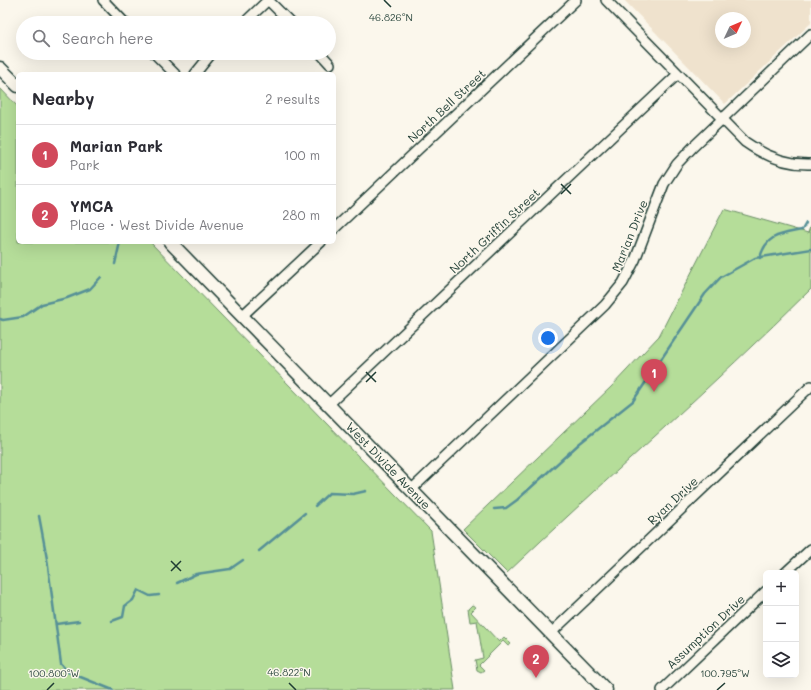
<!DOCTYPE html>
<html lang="en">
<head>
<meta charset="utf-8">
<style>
  body { margin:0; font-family:Mali,sans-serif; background:#f2f2f3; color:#2b2b33 }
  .controls { position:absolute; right:12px; bottom:12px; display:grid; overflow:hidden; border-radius:6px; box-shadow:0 4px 16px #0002 }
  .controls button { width:36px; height:36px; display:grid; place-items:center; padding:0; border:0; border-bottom:1px solid #e1e1e2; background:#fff; color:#2b2b33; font:20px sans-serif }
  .compass { position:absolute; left:715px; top:12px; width:36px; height:36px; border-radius:50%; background:#fff; box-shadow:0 4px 16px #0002; rotate:46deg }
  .you { position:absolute; left:548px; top:338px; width:14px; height:14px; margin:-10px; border:3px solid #fff; border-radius:50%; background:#1a73e8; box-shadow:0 0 0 6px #1a73e833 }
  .badge { display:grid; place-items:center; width:26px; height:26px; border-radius:50%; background:#d1495b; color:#fff; font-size:13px; font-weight:700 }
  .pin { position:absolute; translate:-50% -33px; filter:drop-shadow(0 1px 2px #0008) }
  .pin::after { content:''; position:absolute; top:21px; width:14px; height:12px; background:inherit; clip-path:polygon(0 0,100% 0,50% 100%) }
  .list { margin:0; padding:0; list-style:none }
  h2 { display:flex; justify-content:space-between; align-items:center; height:52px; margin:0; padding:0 16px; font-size:17px }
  h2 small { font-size:13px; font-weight:400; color:#7c7c81 }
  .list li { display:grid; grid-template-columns:26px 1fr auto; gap:12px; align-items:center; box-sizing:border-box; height:60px; padding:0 16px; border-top:1px solid #e1e1e2 }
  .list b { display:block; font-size:15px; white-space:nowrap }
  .list p { margin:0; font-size:13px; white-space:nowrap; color:#7c7c81 }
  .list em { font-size:13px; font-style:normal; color:#7c7c81 }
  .icon { flex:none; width:22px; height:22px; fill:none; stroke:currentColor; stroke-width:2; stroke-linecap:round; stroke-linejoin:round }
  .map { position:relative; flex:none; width:811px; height:690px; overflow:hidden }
  .search { position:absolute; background:#fff; box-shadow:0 4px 16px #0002; left:16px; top:16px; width:320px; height:44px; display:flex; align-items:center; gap:10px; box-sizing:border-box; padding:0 14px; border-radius:22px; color:#7c7c81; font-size:15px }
  .panel { position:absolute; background:#fff; box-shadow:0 4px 16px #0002; left:16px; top:72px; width:320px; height:172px; border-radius:6px }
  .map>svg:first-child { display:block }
  .built { fill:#efe2cd; fill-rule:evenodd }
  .green { fill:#b5dd99; stroke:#6a8d66 }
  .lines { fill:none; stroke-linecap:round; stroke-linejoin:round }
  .stream { stroke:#569097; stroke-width:2.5 }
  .minor-casing { stroke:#1f3d34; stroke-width:12 }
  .tertiary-casing { stroke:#1f3d34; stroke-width:15 }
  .minor { stroke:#fbf7ec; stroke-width:9 }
  .tertiary { stroke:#fbf7ec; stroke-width:12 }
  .ticks { fill:none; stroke:#1f3d34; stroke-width:1.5 }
  .labels { text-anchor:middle; stroke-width:3; stroke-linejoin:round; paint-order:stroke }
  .street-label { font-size:12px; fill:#1f3d34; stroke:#fbf7ec }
  .ticks-label { font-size:10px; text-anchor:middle; fill:#1f3d34; stroke:#fbf7ec; stroke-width:3; stroke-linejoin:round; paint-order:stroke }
</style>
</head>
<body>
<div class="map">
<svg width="811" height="690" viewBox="0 0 811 690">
  <rect width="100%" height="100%" fill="#fbf7ec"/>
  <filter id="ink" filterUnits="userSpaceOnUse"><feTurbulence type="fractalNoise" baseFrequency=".025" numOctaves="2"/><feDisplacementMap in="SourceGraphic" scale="8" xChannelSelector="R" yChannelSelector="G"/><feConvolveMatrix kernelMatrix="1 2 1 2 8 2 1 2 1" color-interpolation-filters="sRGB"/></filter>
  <g filter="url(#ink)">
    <!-- built -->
    <path class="built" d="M624,0H811V23L725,104ZM721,18H745V42H721Z"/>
    <!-- green -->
    <g class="green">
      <path d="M0,88L18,107V242H150L431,531L455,690H0Z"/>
      <path d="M724,209L808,233L811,224V289C712,387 607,478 507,573L463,529L611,387L659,336Z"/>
      <path d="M472,605L476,607L471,612L499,642L504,637L511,644L508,646L503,641L479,665L484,670L481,672L477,670L475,660L483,658L477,621L470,622L468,609Z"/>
    </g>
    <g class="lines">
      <!-- stream -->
      <g class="stream">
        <path d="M760,258C766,234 782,234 802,230L806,223"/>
        <path d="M115,264L120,242"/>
        <path d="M0,319L3,320L23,317L42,304L67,298L90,289L101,277"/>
        <path d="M315,506L329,493L353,494L366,491"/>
        <path d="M494,509L506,508L517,500L580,443L633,401L705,294L721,277L755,258L811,249"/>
        <path d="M39,516L47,559L61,664L68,672L113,690"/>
        <path d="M259,551L305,513"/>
        <path d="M177,583L196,574L230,569L243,560"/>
        <path d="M112,621L123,617L125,606L133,600L138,590L150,596L159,595"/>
        <path d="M56,624L79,621"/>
      </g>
      <!-- minor casing -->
      <g class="minor-casing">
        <g id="minor">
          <path d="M103,0L125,23"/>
          <path d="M268,0L291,23"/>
          <path d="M606,0L745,142C765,156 786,165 811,164"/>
          <path d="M244,23L268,0"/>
          <path d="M154,53L175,74"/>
          <path d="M320,53L330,64"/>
          <path d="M195,74L212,53"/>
          <path d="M334,229L576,0"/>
          <path d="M242,316L321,242"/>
          <path d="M328,405L678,74"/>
          <path d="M411,490L605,305L623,283L635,260L664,184L677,164L693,147L811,34"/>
          <path d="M785,573L811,549"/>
          <path d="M551,633L811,386"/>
          <path d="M662,690L766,591"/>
        </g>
      </g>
      <!-- tertiary casing -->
      <g class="tertiary-casing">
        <g id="tertiary">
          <path d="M0,68L18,86"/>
          <path d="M170,242L606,690"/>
        </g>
      </g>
      <!-- minor -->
      <use href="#minor" class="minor"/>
      <!-- tertiary -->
      <use href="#tertiary" class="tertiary"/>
    </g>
  </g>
  <!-- ticks -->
  <path class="ticks" d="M384,0L391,7M561,184L571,194M561,194L571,184M366,372L376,382M366,382L376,372M171,561L181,571M171,571L181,561M289,683L296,690M47,690L54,683M717,690L725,683"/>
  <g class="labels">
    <!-- street labels -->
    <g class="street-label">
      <text transform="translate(447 106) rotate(-43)" y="4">North Bell Street</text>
      <text transform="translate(495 231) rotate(-43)" y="4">North Griffin Street</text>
      <text transform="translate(630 236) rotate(-68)" y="4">Marian Drive</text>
      <text transform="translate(388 466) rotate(46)" y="4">West Divide Avenue</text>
      <text transform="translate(673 501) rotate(-43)" y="4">Ryan Drive</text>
      <text transform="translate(706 632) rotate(-43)" y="4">Assumption Drive</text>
    </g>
  </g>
  <g class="ticks-label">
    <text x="391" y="21">46.826°N</text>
    <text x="289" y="676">46.822°N</text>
    <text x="54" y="677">100.800°W</text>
    <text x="725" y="677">100.795°W</text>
  </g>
</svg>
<div class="controls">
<button>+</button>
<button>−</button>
<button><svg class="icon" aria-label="layers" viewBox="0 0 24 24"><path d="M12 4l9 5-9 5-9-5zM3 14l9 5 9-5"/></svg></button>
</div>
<svg class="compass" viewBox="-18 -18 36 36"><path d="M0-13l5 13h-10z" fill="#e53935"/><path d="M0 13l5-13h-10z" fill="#7c7c81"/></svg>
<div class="you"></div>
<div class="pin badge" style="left:654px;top:392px">1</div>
<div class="pin badge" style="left:536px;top:678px">2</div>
<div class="search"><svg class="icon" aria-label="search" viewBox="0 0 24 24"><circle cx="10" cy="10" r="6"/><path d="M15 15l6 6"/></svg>Search here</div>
<section class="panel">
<h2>Nearby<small>2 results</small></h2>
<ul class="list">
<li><span class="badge">1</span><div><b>Marian Park</b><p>Park</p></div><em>100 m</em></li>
<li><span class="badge">2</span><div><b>YMCA</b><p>Place · West Divide Avenue</p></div><em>280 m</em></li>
</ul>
</section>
</div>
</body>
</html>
